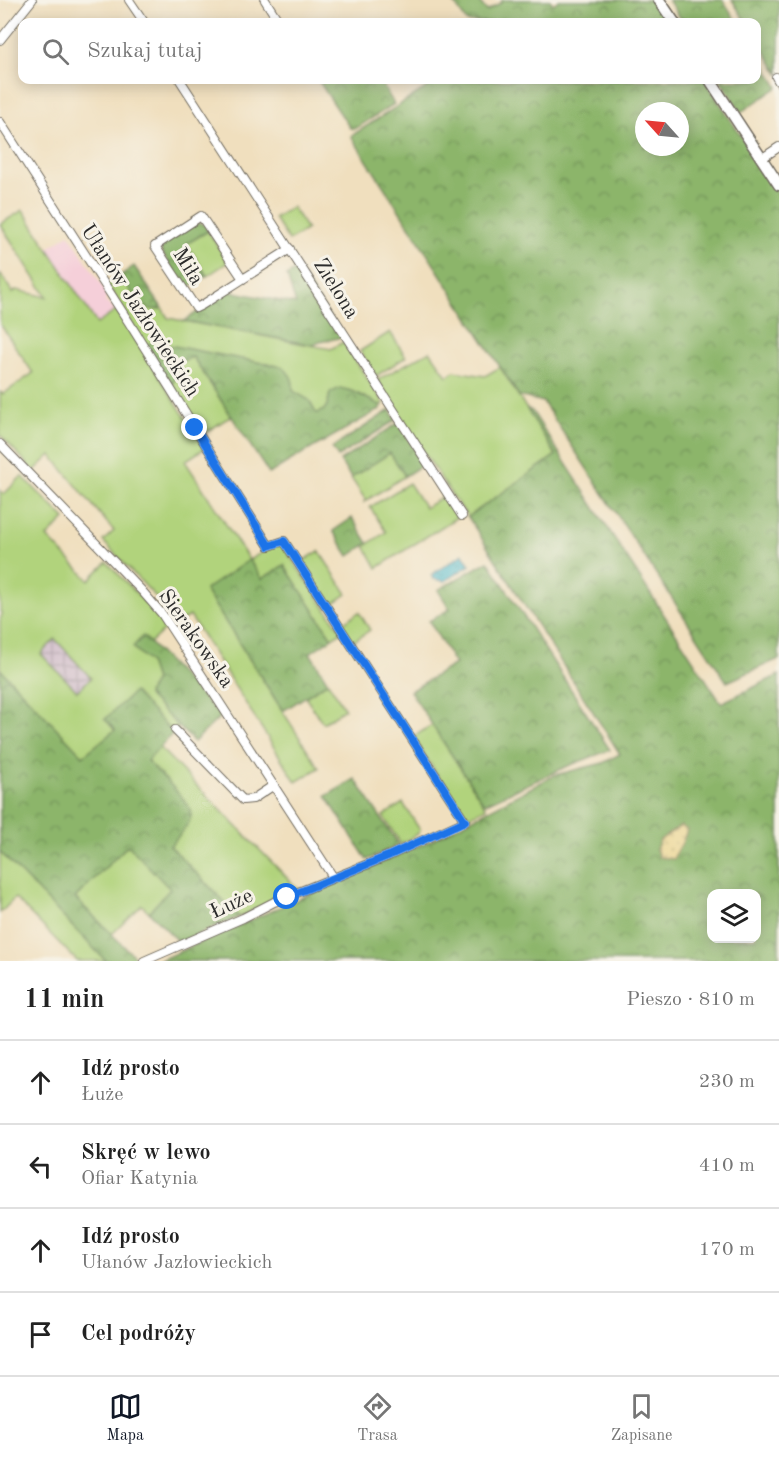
<!DOCTYPE html>
<html lang="pl">
<head>
<meta charset="utf-8">
<style>
  body { margin:0; font-family:"Old Standard TT",serif; background:#f6f6f6; color:#222 }
  .controls { position:absolute; right:18px; bottom:18px; display:grid; overflow:hidden; border-radius:12px; box-shadow:0 3px 15px #0003 }
  .controls button { width:54px; height:54px; display:grid; place-items:center; padding:0; border:0; border-bottom:2px solid #e0e0e0; background:#fff; color:#222; font:30px sans-serif }
  .compass { position:absolute; left:635px; top:102px; width:54px; height:54px; border-radius:50%; background:#fff; box-shadow:0 3px 15px #0003; rotate:297deg }
  .stop { position:absolute; width:18px; height:18px; margin:-14px; border:4px solid #1a73e8; border-radius:50%; background:#fff }
  .stop.end { background:#1a73e8; border-color:#fff; box-shadow:0 2px 6px #0008 }
  .list { margin:0; padding:0; list-style:none }
  h2 { display:flex; justify-content:space-between; align-items:center; height:78px; margin:0; padding:0 24px; font-size:26px }
  h2 small { font-size:20px; font-weight:400; color:#767676 }
  .list li { display:grid; grid-template-columns:39px 1fr auto; gap:18px; align-items:center; box-sizing:border-box; height:84px; padding:0 24px; border-top:2px solid #e0e0e0 }
  .list b { display:block; font-size:22px; white-space:nowrap }
  .list p { margin:0; font-size:20px; white-space:nowrap; color:#767676 }
  .list em { font-size:20px; font-style:normal; color:#767676 }
  .icon { flex:none; width:33px; height:33px; fill:none; stroke:currentColor; stroke-width:2; stroke-linecap:round; stroke-linejoin:round }
  .map { position:relative; flex:none; width:779px; height:961px; overflow:hidden }
  .search { position:absolute; background:#fff; box-shadow:0 3px 15px #0003; left:18px; right:18px; top:18px; height:66px; display:flex; align-items:center; gap:15px; box-sizing:border-box; padding:0 21px; border-radius:12px; color:#767676; font-size:22px }
  .sheet { height:414px; background:#fff }
  nav { display:flex; justify-content:space-around; align-items:center; box-sizing:border-box; height:84px; border-top:2px solid #e0e0e0; background:#fff; font-size:16px; color:#767676 }
  nav a { display:grid; justify-items:center; gap:3px }
  nav .on { color:#111827 }
  .map>svg:first-child { display:block }
  .built { fill:#f5cfd9 }
  .industrial { fill:url(#industrial-grid) }
  .grass { fill:#b1d37b; stroke:#6e7f53; stroke-width:1.5; fill-rule:evenodd }
  .forest { fill:url(#forest-crowns); stroke:#5c704b; stroke-width:1.5; fill-rule:evenodd }
  .sand { fill:url(#sand-dots); stroke:#8c8264; stroke-width:1.5 }
  .water { fill:url(#water-ripples); stroke:#3c727b; stroke-width:1.5 }
  .lines { fill:none; stroke-linecap:round; stroke-linejoin:round }
  .minor-casing { stroke:#706a5e; stroke-width:10 }
  .major-casing { stroke:#706a5e; stroke-width:13 }
  .minor { stroke:#fff; stroke-width:8 }
  .major { stroke:#fff; stroke-width:10 }
  .route { stroke:#1a73e8; stroke-width:8 }
  .labels { text-anchor:middle; stroke-width:6; stroke-linejoin:round; paint-order:stroke }
  .street-label { font-size:21px; fill:#2b2b2b; stroke:#f7f3e8 }
</style>
</head>
<body>
<div class="map">
<svg width="779" height="961" viewBox="0 0 779 961">
  <defs>
    <pattern id="industrial-grid" width="8" height="8" patternUnits="userSpaceOnUse" patternTransform="scale(1.5)"><rect width="8" height="8" fill="#d1bdcb"/><path d="M0 4h8M4 0v8" fill="none" stroke="#aa9aa5"/></pattern>
    <pattern id="forest-crowns" width="20" height="18" patternUnits="userSpaceOnUse" patternTransform="scale(1.5)"><rect width="20" height="18" fill="#8cb56b"/><path d="M2 6a3 3 0 1 1 6 0M12 15a3 3 0 1 1 6 0" fill="none" stroke="#739358"/></pattern>
    <pattern id="sand-dots" width="8" height="8" patternUnits="userSpaceOnUse" patternTransform="scale(1.5)"><rect width="8" height="8" fill="#eeda9e"/><path d="M2 2h.1M6 6h.1" fill="none" stroke="#cb8" stroke-width="1.8" stroke-linecap="round"/></pattern>
    <pattern id="water-ripples" width="26" height="14" patternUnits="userSpaceOnUse" patternTransform="scale(1.5)"><rect width="26" height="14" fill="#4eb9cb"/><path d="M2 4q2-2 4 0t4 0M15 11q2-2 4 0t4 0" fill="none" stroke="#4197a5"/></pattern>
  </defs>
  <rect width="100%" height="100%" fill="#f7f3e8"/>
  <filter id="ink" filterUnits="userSpaceOnUse"><feTurbulence type="fractalNoise" baseFrequency=".0167" numOctaves="2"/><feDisplacementMap in="SourceGraphic" scale="12" xChannelSelector="R" yChannelSelector="G"/><feConvolveMatrix kernelMatrix="1 2 1 2 8 2 1 2 1" color-interpolation-filters="sRGB"/></filter>
  <filter id="wash" filterUnits="userSpaceOnUse"><feTurbulence type="fractalNoise" baseFrequency=".008" numOctaves="4" result="noise"/><feDisplacementMap in="SourceGraphic" scale="24" xChannelSelector="R" yChannelSelector="G"/><feGaussianBlur stdDeviation="1.35" result="paint"/><feColorMatrix in="noise" values="0 0 0 0 0 0 0 0 0 0 0 0 0 0 0 0 0 1.4 0 .05"/><feComposite in="paint" operator="in"/></filter>
  <g filter="url(#wash)">
    <rect width="100%" height="100%" fill="#f0dfbe"/>
    <!-- built -->
    <path class="built" d="M69,234L107,293L105,302L117,310L97,324L48,248Z"/>
    <!-- industrial -->
    <path class="industrial" d="M55,639L91,677L77,691L41,654Z"/>
    <!-- grass -->
    <g class="grass">
      <path d="M292,207L307,229L289,241L274,218Z"/>
      <path d="M23,210L97,324L117,310L205,448L185,461L249,560L280,542L342,632L332,638L284,565L262,579L250,561L205,590L319,768L296,782L190,616L175,624L165,607L103,541L114,531L51,455L34,471L0,435V392L3,394L33,373L0,324V273L13,293L16,290L47,297L0,224Z"/>
      <path d="M208,231L228,262L207,276L186,244Z"/>
      <path d="M121,275L139,302L156,310L162,308L168,318L331,349L343,342L384,403L382,406L352,391L330,393C328,403 327,412 316,413L310,405L293,391L283,367L153,342L146,346L107,284Z"/>
      <path d="M390,332L406,357L376,376L360,351Z"/>
      <path d="M430,351L447,376L454,371L485,376L500,367L556,455L468,517L451,494L377,380Z"/>
      <path d="M193,357L231,416L202,435L171,384L174,381L179,362Z"/>
      <path d="M390,452L405,476L364,502L365,499L351,478Z"/>
      <path d="M22,476L65,519L47,537L89,580L107,562L155,613L165,629L150,643L143,636L133,647L149,662L155,680L147,695L179,726L173,733L105,719L115,730L83,756L0,669V620L2,614L0,612V490L4,494ZM55,639L91,678L77,691L41,654Z"/>
      <path d="M409,483L425,508L445,495L459,516L377,568L365,546L386,532L370,507Z"/>
      <path d="M319,551L347,594L328,607L300,563Z"/>
      <path d="M359,612L370,630L351,643L340,625Z"/>
      <path d="M328,682L345,709L323,723L305,697Z"/>
      <path d="M432,725L484,804L486,808L465,818L413,737Z"/>
      <path d="M159,747L299,890L239,917L170,846L186,826L191,816L147,761Z"/>
      <path d="M403,803L420,830L419,833L401,844L383,816Z"/>
      <path d="M128,845L171,889L149,912L142,905L112,934L75,898Z"/>
      <path d="M0,852L106,961H77L15,898L0,913Z"/>
    </g>
    <!-- forest -->
    <g class="forest">
      <path d="M452,0H478L487,11L502,2V0H550L553,4L559,0H654L668,22H467Z"/>
      <path d="M668,0H723L737,22H683Z"/>
      <path d="M732,0H779V74L757,39L756,22H746Z"/>
      <path d="M757,52L778,87L741,112L720,80H756Z"/>
      <path d="M318,80H392L383,86L394,104L355,129L350,128Z"/>
      <path d="M438,80H705L779,195V659L727,682L543,402L519,396L351,136ZM644,111H680V147H644Z"/>
      <path d="M197,223L204,224L208,231L186,244L207,276L185,289L161,251L162,245Z"/>
      <path d="M134,266L162,308C141,316 130,289 121,275Z"/>
      <path d="M298,269L343,337L320,342L313,345L184,321L229,291L296,304L287,276Z"/>
      <path d="M152,342L283,367C291,375 294,380 293,391L309,400L316,413C327,412 328,403 330,393L340,388L352,391L382,406L379,410L288,462L269,474L193,357L179,362L176,378L171,384L146,346Z"/>
      <path d="M527,409L532,411L721,703L779,675V961H158L430,841L555,775L603,763L620,754L468,517L556,455ZM712,894H756V938H712Z"/>
      <path d="M390,410L396,420L338,457L332,448Z"/>
      <path d="M398,423L423,462L422,465L405,476L390,453L351,478L340,461Z"/>
      <path d="M352,518L368,543L349,556L333,531Z"/>
      <path d="M249,560L262,579L284,565L332,638L310,653L328,682L283,711L205,590Z"/>
      <path d="M488,561L610,750L568,766L484,804L410,691L455,664L429,621L450,609L438,590Z"/>
      <path d="M143,636L221,716L194,742L147,695L155,680L149,662L133,647Z"/>
      <path d="M0,669L83,756L115,730L105,719L134,692L173,733L147,761C157,772 191,801 191,815C190,826 177,837 170,846L239,917L179,942L149,912L170,889L128,845L75,898L138,960L106,961L0,852Z"/>
      <path d="M355,779L399,845L367,860L326,796Z"/>
    </g>
    <!-- sand -->
    <path class="sand" d="M681,826L687,830L683,841L673,859L659,857L656,849L660,840Z"/>
    <!-- water -->
    <path class="water" d="M463,554L470,565L445,581L434,579L431,575Z"/>
  </g>
  <g filter="url(#ink)">
    <g class="lines">
      <!-- minor casing -->
      <g class="minor-casing">
        <g id="minor">
          <path d="M129,0L144,22"/>
          <path d="M265,0L279,22"/>
          <path d="M0,40L32,0"/>
          <path d="M776,77L779,82"/>
          <path d="M180,80L462,516"/>
          <path d="M0,122L128,321L269,546L284,541L465,821L388,856L274,902L243,918L144,961"/>
          <path d="M761,159L779,147"/>
          <path d="M243,279L201,216L155,246L196,308L202,305L290,249"/>
          <path d="M0,444L142,591L162,614L333,877"/>
          <path d="M175,730L243,800L253,799L274,785"/>
        </g>
      </g>
      <!-- major casing -->
      <g class="major-casing">
        <g id="major">
          <path d="M659,0L674,22"/>
          <path d="M710,80L779,185"/>
        </g>
      </g>
      <!-- minor -->
      <use href="#minor" class="minor"/>
      <!-- major -->
      <use href="#major" class="major"/>
    </g>
  </g>
  <g class="lines" filter="url(#ink)">
    <!-- route -->
    <path class="route" d="M195,428L269,546L284,541L465,821L388,856L287,897"/>
  </g>
  <g class="labels">
    <!-- street labels -->
    <g class="street-label">
      <text transform="translate(189 266) rotate(58)" y="7">Miła</text>
      <text transform="translate(337 288) rotate(58)" y="7">Zielona</text>
      <text transform="translate(141 310) rotate(57)" y="7">Ułanów Jazłowieckich</text>
      <text transform="translate(197 638) rotate(55)" y="7">Sierakowska</text>
      <text transform="translate(231 903) rotate(-25)" y="7">Łuże</text>
    </g>
  </g>
</svg>
<div class="controls">
<button><svg class="icon" aria-label="layers" viewBox="0 0 24 24"><path d="M12 4l9 5-9 5-9-5zM3 14l9 5 9-5"/></svg></button>
</div>
<svg class="compass" viewBox="-18 -18 36 36"><path d="M0-13l5 13h-10z" fill="#e53935"/><path d="M0 13l5-13h-10z" fill="#767676"/></svg>
<div class="stop" style="left:287px;top:897px"></div>
<div class="stop end" style="left:195px;top:428px"></div>
<div class="search"><svg class="icon" aria-label="search" viewBox="0 0 24 24"><circle cx="10" cy="10" r="6"/><path d="M15 15l6 6"/></svg>Szukaj tutaj</div>
</div>
<section class="sheet">
<h2>11 min<small>Pieszo · 810 m</small></h2>
<ul class="list">
<li><svg class="icon" aria-label="ahead" viewBox="0 0 24 24"><path d="M12 20V5M6 11l6-6 6 6"/></svg><div><b>Idź prosto</b><p>Łuże</p></div><em>230 m</em></li>
<li><svg class="icon" aria-label="left" viewBox="0 0 24 24"><path d="M17 20v-9H6M10 6l-5 5 5 5"/></svg><div><b>Skręć w lewo</b><p>Ofiar Katynia</p></div><em>410 m</em></li>
<li><svg class="icon" aria-label="ahead" viewBox="0 0 24 24"><path d="M12 20V5M6 11l6-6 6 6"/></svg><div><b>Idź prosto</b><p>Ułanów Jazłowieckich</p></div><em>170 m</em></li>
<li><svg class="icon" aria-label="arrive" viewBox="0 0 24 24"><path d="M6 21V4h12l-3 4 3 4H6"/></svg><div><b>Cel podróży</b></div></li>
</ul>
</section>
<nav>
<a class="on"><svg class="icon" aria-label="map" viewBox="0 0 24 24"><path d="M3 6l6-2 6 2 6-2v14l-6 2-6-2-6 2zM9 4v14M15 6v14"/></svg>Mapa</a>
<a><svg class="icon" aria-label="directions" viewBox="0 0 24 24"><path d="M12 3l9 9-9 9-9-9zM9 14v-3h6M13 9l2 2-2 2"/></svg>Trasa</a>
<a><svg class="icon" aria-label="saved" viewBox="0 0 24 24"><path d="M7 4h10v16l-5-4-5 4z"/></svg>Zapisane</a>
</nav>
</body>
</html>
